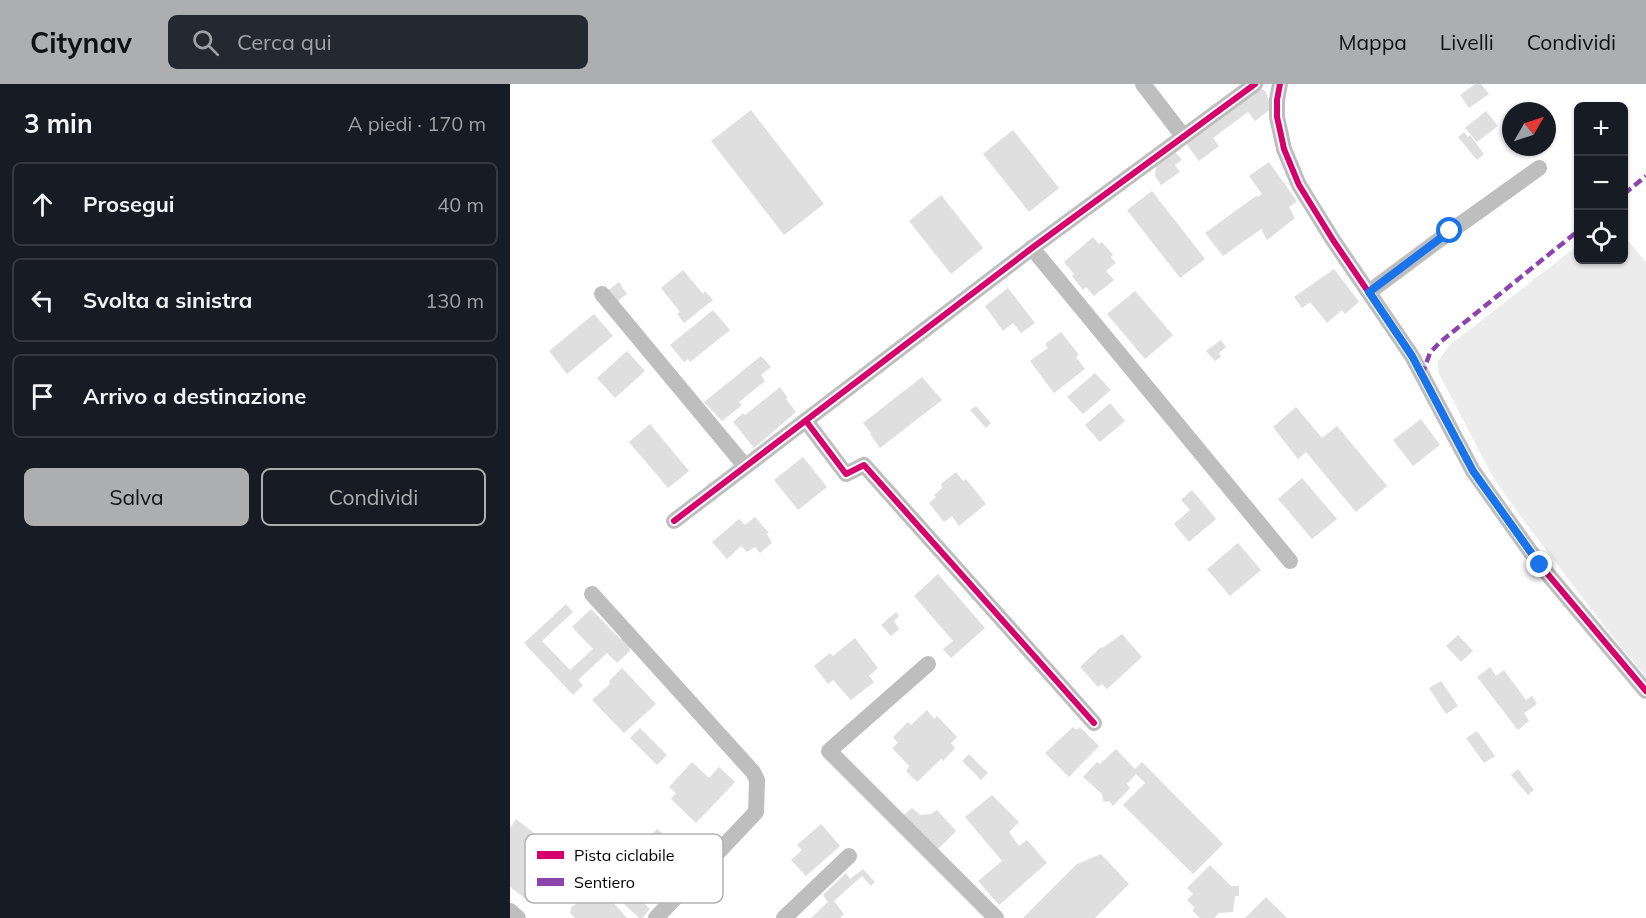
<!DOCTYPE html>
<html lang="it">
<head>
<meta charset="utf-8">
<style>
  body { margin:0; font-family:Mulish,sans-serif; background:#242831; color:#f1f3f6 }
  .controls { position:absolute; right:18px; top:18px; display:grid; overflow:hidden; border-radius:9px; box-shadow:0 2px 4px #0004 }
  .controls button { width:54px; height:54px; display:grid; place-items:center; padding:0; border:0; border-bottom:2px solid #363941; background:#171b24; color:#f1f3f6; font:30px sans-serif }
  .compass { position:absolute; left:992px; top:18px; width:54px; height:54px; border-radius:50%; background:#171b24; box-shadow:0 2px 4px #0004; rotate:51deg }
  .stop { position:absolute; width:18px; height:18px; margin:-14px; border:4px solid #1a73e8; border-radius:50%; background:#fff }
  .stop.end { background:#1a73e8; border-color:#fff; box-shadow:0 2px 6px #0008 }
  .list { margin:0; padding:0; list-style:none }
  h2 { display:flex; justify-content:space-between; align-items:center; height:78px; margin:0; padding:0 24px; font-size:26px }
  h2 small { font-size:20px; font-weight:400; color:#9ea1a6 }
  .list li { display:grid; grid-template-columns:39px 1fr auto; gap:18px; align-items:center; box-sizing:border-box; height:84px; margin:0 12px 12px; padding:0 12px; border:2px solid #363941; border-radius:9px }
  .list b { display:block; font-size:22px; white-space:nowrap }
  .list em { font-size:20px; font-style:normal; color:#9ea1a6 }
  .actions { display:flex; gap:12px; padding:18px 24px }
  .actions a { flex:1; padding:14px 0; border:2px solid #adaeaf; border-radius:9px; text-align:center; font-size:21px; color:#adaeaf }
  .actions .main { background:#adaeaf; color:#111 }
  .icon { flex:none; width:33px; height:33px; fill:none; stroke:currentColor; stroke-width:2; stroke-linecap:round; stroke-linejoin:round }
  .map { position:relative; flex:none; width:1136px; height:834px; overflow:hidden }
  header { display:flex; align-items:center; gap:36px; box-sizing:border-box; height:84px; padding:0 30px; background:#adaeaf; color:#111 }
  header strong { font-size:28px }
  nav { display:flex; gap:33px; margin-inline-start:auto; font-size:21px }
  .search { width:420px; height:54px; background:#242831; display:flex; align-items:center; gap:15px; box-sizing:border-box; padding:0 21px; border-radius:9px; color:#9ea1a6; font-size:22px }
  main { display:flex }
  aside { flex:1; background:#171b24 }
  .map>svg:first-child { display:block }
  .green { fill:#ececec }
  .building { fill:#dfdfdf }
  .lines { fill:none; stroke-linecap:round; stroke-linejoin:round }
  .minor { stroke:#bebebe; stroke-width:16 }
  .quiet { stroke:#8e44ad; stroke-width:4.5; stroke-dasharray:9 4.5; stroke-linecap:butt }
  .cycleway-casing { stroke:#fff; stroke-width:10 }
  .cycleway { stroke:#d6006c; stroke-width:6 }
  .route { stroke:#1a73e8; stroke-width:8 }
  .key { fill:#fff; stroke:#b2b2b2; stroke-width:1.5 }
  .key-label { font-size:16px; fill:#000 }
</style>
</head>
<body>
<header>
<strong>Citynav</strong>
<div class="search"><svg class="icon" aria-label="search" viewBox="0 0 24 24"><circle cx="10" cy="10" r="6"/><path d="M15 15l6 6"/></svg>Cerca qui</div>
<nav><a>Mappa</a><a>Livelli</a><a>Condividi</a></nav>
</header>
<main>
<aside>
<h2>3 min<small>A piedi · 170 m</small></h2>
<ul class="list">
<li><svg class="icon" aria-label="ahead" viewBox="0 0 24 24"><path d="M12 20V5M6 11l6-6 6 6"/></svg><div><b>Prosegui</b></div><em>40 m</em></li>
<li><svg class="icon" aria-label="left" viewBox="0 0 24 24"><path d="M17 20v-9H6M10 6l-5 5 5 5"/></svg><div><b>Svolta a sinistra</b></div><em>130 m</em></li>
<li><svg class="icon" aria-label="arrive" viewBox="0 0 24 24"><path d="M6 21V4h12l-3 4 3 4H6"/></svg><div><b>Arrivo a destinazione</b></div></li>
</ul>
<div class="actions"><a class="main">Salva</a><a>Condividi</a></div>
</aside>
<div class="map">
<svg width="1136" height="834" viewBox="0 0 1136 834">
  <rect width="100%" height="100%" fill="#fff"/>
  <!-- green -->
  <path class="green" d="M1114,152L1136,178V593L1102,552L1011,433L983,393L928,288V277L940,261L1068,161V176H1114Z"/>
  <!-- building -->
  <g class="building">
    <path d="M965,0H971L979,10L959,24L950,11Z"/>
    <path d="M749,3L755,7L762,24L745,37L738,28L703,54L709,62L689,77L674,57Z"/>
    <path d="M241,26L314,120L274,151L201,57Z"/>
    <path d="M976,27L988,42L967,58L955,44Z"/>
    <path d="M503,46L549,104L519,128L473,70Z"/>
    <path d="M954,48L958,53L960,51L974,70L967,76L948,53Z"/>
    <path d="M665,68L672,76L665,81L670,88L651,101L645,92L646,82Z"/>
    <path d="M759,78L787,117L779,123L785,134L757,156L751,145L713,172L695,149L746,112L748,113L752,110L739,92Z"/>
    <path d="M642,107L695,175L670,194L617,126Z"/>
    <path d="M431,111L473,164L441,190L399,137Z"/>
    <path d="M583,153L589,160L592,158L603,171L601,173L606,179L596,187L604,196L584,212L576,203L573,206L562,192L564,190L554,178Z"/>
    <path d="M824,185L849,218L835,230L832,226L817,239L800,218L792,224L784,213Z"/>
    <path d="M173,186L193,210L195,207L203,216L174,239L167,230L170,228L151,204Z"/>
    <path d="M109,198L117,210L106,218L97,207Z"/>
    <path d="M498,204L525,239L511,249L503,239L493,247L475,222Z"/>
    <path d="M625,207L663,251L635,275L597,230Z"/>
    <path d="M203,226L220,246L180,278L178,275L174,278L160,261Z"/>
    <path d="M84,230L103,252L57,290L39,267Z"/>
    <path d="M551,248L569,271L566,273L575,285L544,309L520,277L538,264L535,260Z"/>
    <path d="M711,256L716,263L709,269L711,273L705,277L696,267Z"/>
    <path d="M117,267L135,287L105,314L87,294Z"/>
    <path d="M251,272L261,283L251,291L255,297L229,318L232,321L212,337L194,318Z"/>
    <path d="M585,289L601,306L573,330L557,313Z"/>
    <path d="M412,293L432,316L370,364L360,350L361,349L353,339Z"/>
    <path d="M270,303L278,314L276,315L286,328L244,364L223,338L233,329L235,331Z"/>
    <path d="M600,319L615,337L590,358L575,341Z"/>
    <path d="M466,322L481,339L476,344L460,326Z"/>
    <path d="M786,323L812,354L827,342L877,402L846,428L796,368L788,375L763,343Z"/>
    <path d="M911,335L930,361L903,382L883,356Z"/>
    <path d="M140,340L179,387L158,404L119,358Z"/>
    <path d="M293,373L317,403L288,426L264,396Z"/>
    <path d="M446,388L453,397L456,395L476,420L449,442L442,432L434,438L419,419L426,413L424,411L432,404L431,400Z"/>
    <path d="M792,394L827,435L802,455L768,415Z"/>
    <path d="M682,406L706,435L679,458L664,440L680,426L671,416Z"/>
    <path d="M245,433L259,449L257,450L262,459L250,469L245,463L237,468L231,462L217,475L202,458L229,435L235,441Z"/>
    <path d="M728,459L751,486L720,512L697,485Z"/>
    <path d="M428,490L475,544L441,574L433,565L443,557L404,512Z"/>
    <path d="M56,520L63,528L32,557L60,586L83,565L62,543L81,525L110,555L113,552L122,562L119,565L121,566L107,579L97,569L68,596L73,601L63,611L14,559Z"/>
    <path d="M386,528L389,532L384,537L389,545L381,552L371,541Z"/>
    <path d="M612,550L632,573L597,605L592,600L588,603L570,583L590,564L594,563Z"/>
    <path d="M948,551L963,567L951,578L936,562Z"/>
    <path d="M345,554L368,584L359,592L364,598L341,616L323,596L318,600L304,582L320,569L323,572Z"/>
    <path d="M980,583L986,592L994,586L1016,616L1022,612L1027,620L1014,629L1019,637L1008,646L967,593Z"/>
    <path d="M112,584L146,620L114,649L82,616L100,600L99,597Z"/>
    <path d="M931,597L948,622L936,630L919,604Z"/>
    <path d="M417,626L424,635L427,632L447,653L441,659L445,664L433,677L431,675L407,698L396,687L399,682L382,664L388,659L383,653L398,638L401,641Z"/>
    <path d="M563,643L566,646L570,643L589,662L559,693L535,669Z"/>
    <path d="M130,644L157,671L147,681L120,654Z"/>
    <path d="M967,647L985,672L974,679L956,654Z"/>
    <path d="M606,665L625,685L632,678L713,760L683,790L613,721L635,699L626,690L617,700L620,704L603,722L599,717L596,718L593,717L592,710L573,693L587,678L590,680Z"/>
    <path d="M459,670L478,689L471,696L452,677Z"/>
    <path d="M182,678L199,694L209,683L225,698L186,739L161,715L166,709L159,703Z"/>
    <path d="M1008,685L1024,706L1018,711L1001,691Z"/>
    <path d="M482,711L509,738L499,748L509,762L517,756L537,779L489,821L468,797L492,777L455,733Z"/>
    <path d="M402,724L410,731L421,730L427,726L446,747L425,768L393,732Z"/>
    <path d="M6,735L28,752L23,760L46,777L16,815L0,803V744Z"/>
    <path d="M311,740L330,762L296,792L281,776L292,766L287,761Z"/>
    <path d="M147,745L157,753L150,763L166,781L138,812L106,782L135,751L139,753Z"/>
    <path d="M591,770L619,800L585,834H513L567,780Z"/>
    <path d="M700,781L721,802H729V812H725L723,828L709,829L704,834H690L682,826L685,824L677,816L683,810L677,804Z"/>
    <path d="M97,785L140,825L132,834H129L87,795Z"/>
    <path d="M353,785L365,798L361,802L352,792L324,817L334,830L330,834H301L318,818L313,811L336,789L340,795Z"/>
    <path d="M80,804L86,809L91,804L117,834H65L60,829L61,824L73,813L72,811Z"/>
    <path d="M756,813L777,834H735Z"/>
  </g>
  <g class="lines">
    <!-- minor -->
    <g class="minor">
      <path d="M633,0L673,52"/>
      <path d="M770,0L767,16V33L771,51L774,65L789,101L823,156L902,272L963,387L1030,481L1136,607"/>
      <path d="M522,164L780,477"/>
      <path d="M859,208L941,147L1029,84"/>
      <path d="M92,210L235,382"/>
      <path d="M296,337L336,390L354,381L584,639"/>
      <path d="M164,437L522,164L745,0"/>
      <path d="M82,510L243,688L247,696L246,728L146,834"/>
      <path d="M418,580L319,667L486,834"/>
      <path d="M0,827L8,834"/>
      <path d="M274,834L339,772"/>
    </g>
    <!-- quiet -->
    <g class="quiet">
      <path d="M1114,110L1136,92"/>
      <path d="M912,291L920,269L929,259L1068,147"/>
    </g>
    <!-- cycleway casing -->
    <g class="cycleway-casing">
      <g id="cycleway">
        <path d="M770,0L767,16V33L771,51L774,65L789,101L823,156L902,272L963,387L1030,481L1136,607"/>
        <path d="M296,337L336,390L354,381L584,639"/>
        <path d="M164,437L522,164L745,0"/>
      </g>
    </g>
    <!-- cycleway -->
    <use href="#cycleway" class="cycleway"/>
  </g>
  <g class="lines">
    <!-- route -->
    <path class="route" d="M940,147L859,208L902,272L963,387L1030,481"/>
  </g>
  <!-- legend -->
  <rect x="15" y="750" width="198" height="69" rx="9" class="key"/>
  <rect x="27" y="767" width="27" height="8" fill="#d6006c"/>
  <rect x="27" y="794" width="27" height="8" fill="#8e44ad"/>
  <g class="key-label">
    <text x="64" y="777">Pista ciclabile</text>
    <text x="64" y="804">Sentiero</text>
  </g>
</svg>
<div class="controls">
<button>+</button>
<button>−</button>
<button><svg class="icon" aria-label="locate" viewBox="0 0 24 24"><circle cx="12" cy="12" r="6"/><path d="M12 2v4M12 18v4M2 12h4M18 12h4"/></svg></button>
</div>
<svg class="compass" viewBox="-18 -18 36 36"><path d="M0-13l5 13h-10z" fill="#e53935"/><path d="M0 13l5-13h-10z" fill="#9ea1a6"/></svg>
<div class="stop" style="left:940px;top:147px"></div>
<div class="stop end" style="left:1030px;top:481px"></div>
</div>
</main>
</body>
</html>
